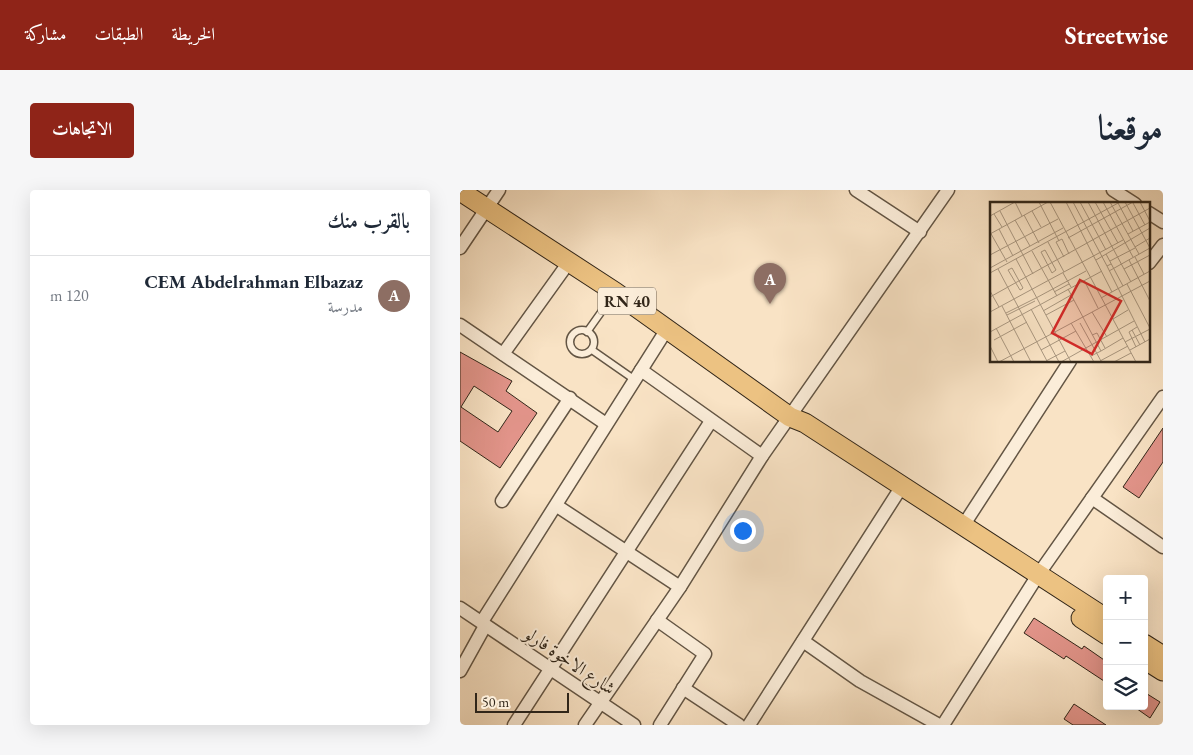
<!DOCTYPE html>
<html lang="ar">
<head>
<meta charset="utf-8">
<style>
  body { margin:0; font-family:"EB Garamond",Amiri,serif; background:#f6f6f7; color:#1f2937; direction:rtl }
  .controls { position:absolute; right:15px; bottom:15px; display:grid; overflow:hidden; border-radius:5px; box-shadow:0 5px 20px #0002 }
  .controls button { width:45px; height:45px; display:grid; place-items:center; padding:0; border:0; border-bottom:1px solid #e0e1e3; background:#fff; color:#1f2937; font:25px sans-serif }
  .scale { position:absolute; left:15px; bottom:12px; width:94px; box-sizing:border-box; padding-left:5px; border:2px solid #312619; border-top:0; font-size:14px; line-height:18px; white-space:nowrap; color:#312619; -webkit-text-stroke:4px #fbedd9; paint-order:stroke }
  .you { position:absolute; left:282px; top:340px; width:18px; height:18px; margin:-12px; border:4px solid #fff; border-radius:50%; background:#1a73e8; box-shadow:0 0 0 8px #1a73e833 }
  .badge { display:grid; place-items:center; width:32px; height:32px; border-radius:50%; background:#8f2418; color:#fff; font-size:16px; font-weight:700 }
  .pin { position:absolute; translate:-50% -41px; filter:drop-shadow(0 1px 2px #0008) }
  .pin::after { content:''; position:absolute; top:26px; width:18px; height:15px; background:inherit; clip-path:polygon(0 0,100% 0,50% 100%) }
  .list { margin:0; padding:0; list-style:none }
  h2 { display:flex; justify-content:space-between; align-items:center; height:65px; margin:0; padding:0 20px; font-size:21px }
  h2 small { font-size:16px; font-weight:400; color:#747a83 }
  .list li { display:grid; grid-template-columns:32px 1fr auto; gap:15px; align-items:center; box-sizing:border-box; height:80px; padding:0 20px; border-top:1px solid #e0e1e3 }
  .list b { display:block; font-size:19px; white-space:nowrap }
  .list p { margin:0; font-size:16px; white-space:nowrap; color:#747a83 }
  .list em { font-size:16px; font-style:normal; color:#747a83 }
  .icon { flex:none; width:28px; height:28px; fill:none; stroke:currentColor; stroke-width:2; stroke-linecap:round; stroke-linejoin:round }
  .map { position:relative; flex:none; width:703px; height:535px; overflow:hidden; direction:ltr; border-radius:5px }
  header { display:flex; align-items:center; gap:30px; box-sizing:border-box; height:70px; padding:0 25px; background:#8f2418; color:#fff }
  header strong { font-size:24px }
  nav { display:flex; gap:28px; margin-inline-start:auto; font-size:18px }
  .intro { display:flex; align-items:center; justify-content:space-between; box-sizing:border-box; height:120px; padding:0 30px }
  h1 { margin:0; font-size:35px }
  .button { padding:12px 22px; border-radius:5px; background:#8f2418; color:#fff; font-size:18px; font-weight:700 }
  main { display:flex; gap:30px; padding:0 30px }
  aside { flex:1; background:#fff; border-radius:5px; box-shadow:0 5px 20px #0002 }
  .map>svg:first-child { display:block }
  .building { fill:#e2948a; stroke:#312619; fill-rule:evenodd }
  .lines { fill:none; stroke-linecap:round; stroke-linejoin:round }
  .service-casing { stroke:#635544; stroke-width:9 }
  .minor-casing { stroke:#635544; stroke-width:15 }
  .primary-casing { stroke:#312619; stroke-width:21 }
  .service { stroke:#fbedd9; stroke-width:6 }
  .minor { stroke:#fbedd9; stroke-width:12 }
  .primary { stroke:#ecc282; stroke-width:19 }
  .labels { text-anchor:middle; stroke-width:4; stroke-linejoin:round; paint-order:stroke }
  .shield { fill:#fbedd9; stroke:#6e6253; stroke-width:1 }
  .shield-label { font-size:16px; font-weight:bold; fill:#312619 }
  .street-label { font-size:18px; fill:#312619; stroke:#fbedd9 }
  .inset-road { fill:none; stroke:#a99780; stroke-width:1 }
  .view { fill:#d62828; fill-opacity:0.15; stroke:#d62828; stroke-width:2.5 }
  .inset-edge { fill:none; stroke:#312619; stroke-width:2.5 }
</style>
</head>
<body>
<header>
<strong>Streetwise</strong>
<nav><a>الخريطة</a><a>الطبقات</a><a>مشاركة</a></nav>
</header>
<div class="intro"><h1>موقعنا</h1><a class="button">الاتجاهات</a></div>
<main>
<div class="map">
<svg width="703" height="535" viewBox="0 0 703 535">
  <rect width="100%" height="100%" fill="#f9e3c5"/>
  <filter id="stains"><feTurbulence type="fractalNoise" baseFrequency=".004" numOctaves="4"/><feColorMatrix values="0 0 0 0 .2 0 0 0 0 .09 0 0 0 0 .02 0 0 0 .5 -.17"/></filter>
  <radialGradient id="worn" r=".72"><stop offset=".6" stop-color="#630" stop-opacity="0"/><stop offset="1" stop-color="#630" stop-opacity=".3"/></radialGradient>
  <!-- building -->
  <g class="building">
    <path d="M0,162L52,191L46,201L77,223L40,278L0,251ZM14,196L52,221L38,242L1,217Z"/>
    <path d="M703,238V272L679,308L663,297Z"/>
    <path d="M574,428L622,459L624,456L647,472V493L606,466L604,469L564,443Z"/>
    <path d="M684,502L700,512L690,528L673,516H684Z"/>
    <path d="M614,514L646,535H613L604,529Z"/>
  </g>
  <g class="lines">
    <!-- service casing -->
    <g class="service-casing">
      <g id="service">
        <circle cx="122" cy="152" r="12"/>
        <path d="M127,142L154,104"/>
        <path d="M132,160L175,190"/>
      </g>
    </g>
    <!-- minor casing -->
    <g class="minor-casing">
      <g id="minor">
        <path d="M396,0L460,42"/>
        <path d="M653,0L675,14"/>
        <path d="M689,23L703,32"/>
        <path d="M0,58L39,0"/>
        <path d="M689,73L703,55"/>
        <path d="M0,135L146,234"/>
        <path d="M43,164L109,72"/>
        <path d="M181,180L302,266"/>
        <path d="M632,308L703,357"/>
        <path d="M42,311L110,208"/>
        <path d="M97,316L220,397"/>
        <path d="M503,336L610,171"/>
        <path d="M0,418L174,535"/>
        <path d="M197,430L245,464L200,535"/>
        <path d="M343,451L400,491L479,535"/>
        <path d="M0,481L25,436L23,430L207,139"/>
        <path d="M223,498L279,535"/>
        <path d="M54,535L251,231"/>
        <path d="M125,535L220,397L302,266L488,0"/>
        <path d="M289,535L442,296"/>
        <path d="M483,535L578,385L703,207"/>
      </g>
    </g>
    <!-- primary casing -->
    <g class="primary-casing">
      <g id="primary">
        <path d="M0,1L155,102L330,227L345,233L647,429"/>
        <path d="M621,428L647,445"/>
        <path d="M684,454L703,466"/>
        <path d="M684,469L703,481"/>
      </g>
    </g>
    <!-- service -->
    <use href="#service" class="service"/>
    <!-- minor -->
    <use href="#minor" class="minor"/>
    <!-- primary -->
    <use href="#primary" class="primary"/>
  </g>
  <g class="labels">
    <!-- shield labels -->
    <rect class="shield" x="138" y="97.5" width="58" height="27" rx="4"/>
    <g class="shield-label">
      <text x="167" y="117">RN 40</text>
    </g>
    <!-- street labels -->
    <g class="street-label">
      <text transform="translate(110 471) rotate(34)" y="6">شارع الاخوة فارلو</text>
    </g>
  </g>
  <!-- overview -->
  <g transform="translate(530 12)">
    <rect width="160" height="160" fill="#f9e3c5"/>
    <path class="inset-road" d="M25,0L32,14M49,0L69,39M60,0L146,160M76,0L122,90M83,0L117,64L121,62M90,0L116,48M98,0L141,80M105,0L128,41M113,0L143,55M120,0L149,52M150,0L160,19M128,1L143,29M143,1L155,23M10,9L43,72M42,9L51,25M4,12L12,25M34,13L49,41M0,14L25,0M25,18L40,44M9,27L23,54M0,30L17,60M0,32L58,0M138,32L160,20M78,36L143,0M58,40L74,70M145,45L160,36M55,48L66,68L62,71L51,50ZM42,49L67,94M116,52L133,84M0,53L68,17M74,55L66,40L72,37L79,52M145,55L154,72M26,57L81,160M106,58L160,26M139,58L160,99M120,59L145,46M117,64L155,140M0,66L73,26M22,66L33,86L32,87L30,88L18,68ZM8,67L57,159M134,67L160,53M119,69L160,46L135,0M0,71L130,0M73,71L81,85M94,78L108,106M137,82L160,126M78,87L111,149L101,154M0,89L9,105M64,90L79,82M0,95L160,6M46,96L96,69M111,96L160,69M12,104L41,160M41,107L69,160M53,109L81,93M0,110L133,38M102,110L117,135M16,111L46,96M17,113L45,99M56,113L84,98M123,117L138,108M81,121L104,160M90,121L111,159M6,126L24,160M142,128L150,143M0,130L112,69M102,133L107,131L115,146M4,138L37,120M135,140L160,127M0,144L8,160M146,145L139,130L147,125M51,148L86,129M140,148L160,137M111,149L133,136M56,159L75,149M110,159L138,144M9,160L160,79M71,160L144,119M124,160L141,151"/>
    <path class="view" d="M90,78L131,99L102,152L62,131Z"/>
    <rect width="160" height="160" class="inset-edge"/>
  </g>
  <rect width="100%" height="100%" filter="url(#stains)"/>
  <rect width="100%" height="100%" fill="url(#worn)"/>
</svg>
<div class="controls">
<button>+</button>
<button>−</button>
<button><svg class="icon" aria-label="layers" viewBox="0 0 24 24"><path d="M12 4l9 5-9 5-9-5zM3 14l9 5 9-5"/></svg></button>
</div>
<div class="scale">50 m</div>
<div class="you"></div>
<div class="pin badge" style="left:310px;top:114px;background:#8d6e63">A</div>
</div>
<aside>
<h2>بالقرب منك<small></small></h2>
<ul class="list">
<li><span class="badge" style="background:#8d6e63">A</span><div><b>CEM Abdelrahman Elbazaz</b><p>مدرسة</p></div><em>120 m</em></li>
</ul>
</aside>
</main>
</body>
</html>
